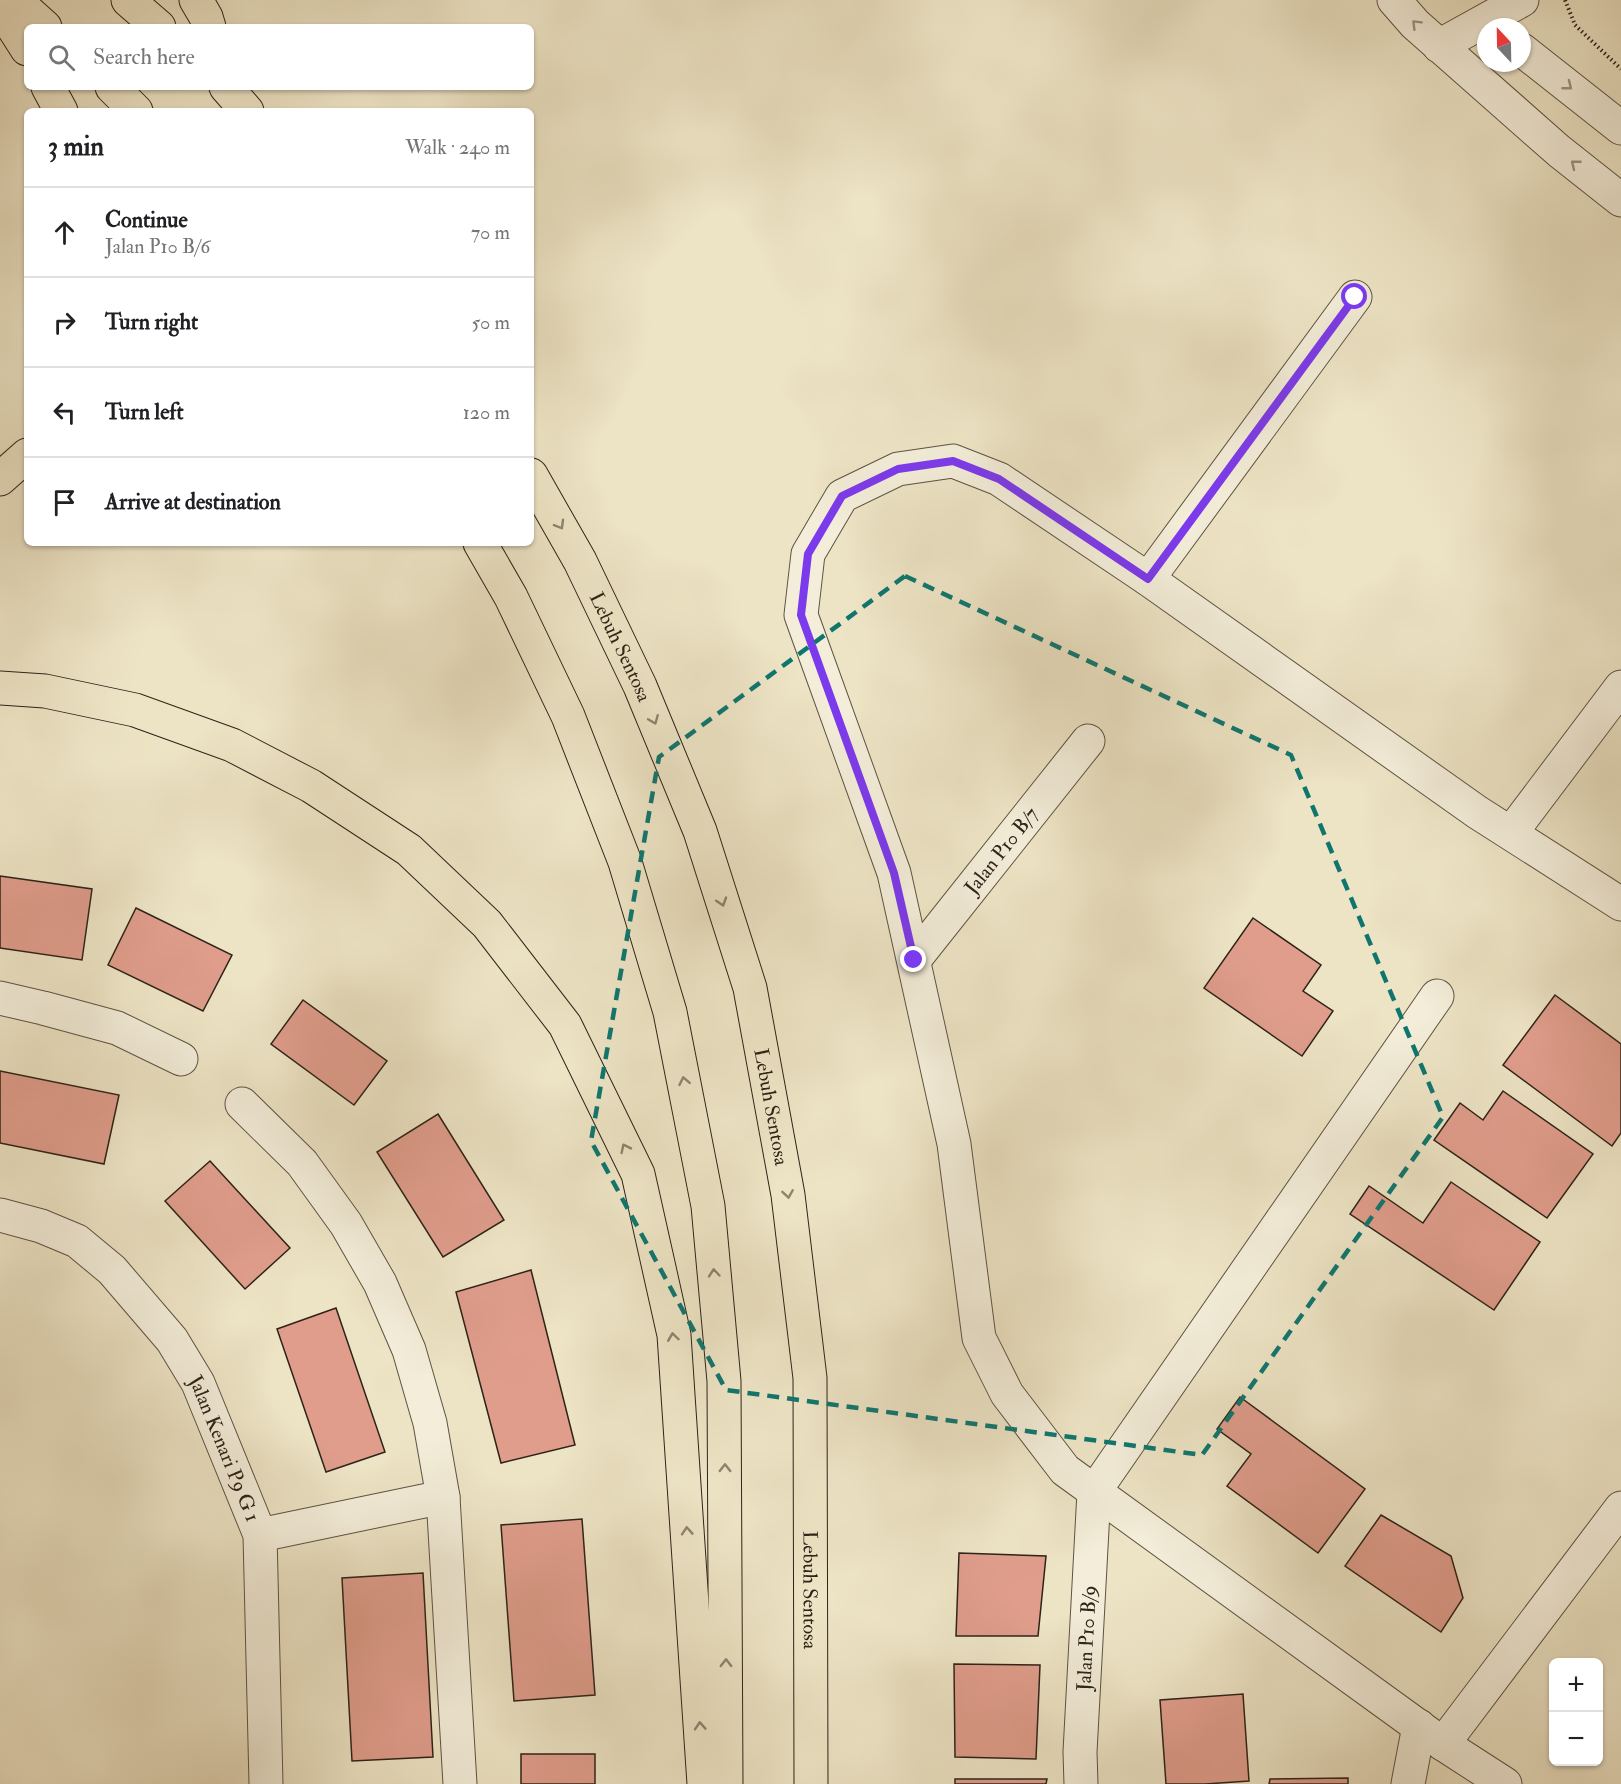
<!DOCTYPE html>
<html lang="en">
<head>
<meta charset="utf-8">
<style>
  body { margin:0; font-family:"IM FELL Double Pica",serif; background:#f6f6f6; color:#202124 }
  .controls { position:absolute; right:18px; bottom:18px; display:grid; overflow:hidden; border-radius:9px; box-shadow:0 2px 4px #0004 }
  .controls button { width:54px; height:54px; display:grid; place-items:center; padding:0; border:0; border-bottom:2px solid #e0e0e0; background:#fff; color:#202124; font:30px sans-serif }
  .compass { position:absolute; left:1477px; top:18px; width:54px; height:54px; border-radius:50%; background:#fff; box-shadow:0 2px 4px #0004; rotate:338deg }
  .stop { position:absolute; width:18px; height:18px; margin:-14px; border:4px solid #7c3aed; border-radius:50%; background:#fff }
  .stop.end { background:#7c3aed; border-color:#fff; box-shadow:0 2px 6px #0008 }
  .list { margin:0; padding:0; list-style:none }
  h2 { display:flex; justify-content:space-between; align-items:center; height:78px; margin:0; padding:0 24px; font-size:26px }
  h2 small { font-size:20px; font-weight:400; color:#757577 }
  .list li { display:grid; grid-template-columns:39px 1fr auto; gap:18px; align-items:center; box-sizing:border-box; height:90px; padding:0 24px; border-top:2px solid #e0e0e0 }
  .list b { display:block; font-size:22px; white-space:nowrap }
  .list p { margin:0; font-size:20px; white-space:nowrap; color:#757577 }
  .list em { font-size:20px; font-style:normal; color:#757577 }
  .icon { flex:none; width:33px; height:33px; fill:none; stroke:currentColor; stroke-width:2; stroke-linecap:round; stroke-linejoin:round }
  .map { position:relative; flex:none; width:1621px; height:1784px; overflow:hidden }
  .search { position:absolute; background:#fff; box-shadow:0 2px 4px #0004; left:24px; top:24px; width:510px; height:66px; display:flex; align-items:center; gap:15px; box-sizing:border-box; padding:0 21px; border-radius:9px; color:#757577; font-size:22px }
  .panel { position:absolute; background:#fff; box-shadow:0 2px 4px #0004; left:24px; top:108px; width:510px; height:438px; border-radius:9px }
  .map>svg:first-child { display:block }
  .building { fill:#e09d8c; stroke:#2d2318; stroke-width:1.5 }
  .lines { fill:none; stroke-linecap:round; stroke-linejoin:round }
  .minor-casing { stroke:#5d5343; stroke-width:35 }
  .major-casing { stroke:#2d2318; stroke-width:35 }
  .path { stroke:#2d2318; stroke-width:4; stroke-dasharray:1.5 3; stroke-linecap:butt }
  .minor { stroke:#f3edd9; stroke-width:33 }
  .major { stroke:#ede4c5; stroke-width:33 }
  .oneway { stroke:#9a9282 }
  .oneway2 { stroke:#8d846e }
  .route { stroke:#7c3aed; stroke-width:8 }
  .marked { fill:none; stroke:#0f766e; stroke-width:4.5; stroke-dasharray:12 8; stroke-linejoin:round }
  .labels { text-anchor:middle; stroke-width:4.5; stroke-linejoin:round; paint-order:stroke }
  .street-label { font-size:20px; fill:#2d2318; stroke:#f3edd9 }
</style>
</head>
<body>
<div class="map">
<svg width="1621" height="1784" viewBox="0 0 1621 1784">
  <rect width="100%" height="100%" fill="#ede4c5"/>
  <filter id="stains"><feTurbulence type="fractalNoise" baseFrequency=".00333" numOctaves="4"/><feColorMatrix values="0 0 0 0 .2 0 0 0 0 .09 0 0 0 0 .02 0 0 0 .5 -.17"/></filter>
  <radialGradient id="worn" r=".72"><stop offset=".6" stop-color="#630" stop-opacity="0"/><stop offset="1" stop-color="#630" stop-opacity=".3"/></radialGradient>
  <!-- building -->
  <g class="building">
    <path d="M0,876L92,889L82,960L0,948Z"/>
    <path d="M136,908L232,955L203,1011L108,965Z"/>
    <path d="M1253,918L1321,965L1303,991L1333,1011L1302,1056L1204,988Z"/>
    <path d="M1555,995L1621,1044V1133L1612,1146L1503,1065Z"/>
    <path d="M303,1000L387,1061L354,1105L271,1044Z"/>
    <path d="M0,1071L119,1095L104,1164L0,1143Z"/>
    <path d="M1503,1091L1593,1154L1547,1218L1434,1140L1460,1103L1483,1120Z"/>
    <path d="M438,1114L504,1220L443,1257L377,1152Z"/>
    <path d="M210,1161L290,1248L245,1289L165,1201Z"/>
    <path d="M1451,1182L1540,1242L1494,1310L1350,1214L1369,1186L1423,1223Z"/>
    <path d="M531,1270L575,1445L501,1463L456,1292Z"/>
    <path d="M336,1308L385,1452L326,1472L277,1329Z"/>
    <path d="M1240,1397L1365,1489L1318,1553L1227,1486L1251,1454L1217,1429Z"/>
    <path d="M1381,1515L1451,1556L1463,1598L1441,1632L1345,1566Z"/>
    <path d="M582,1519L595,1695L514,1701L501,1525Z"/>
    <path d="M959,1553L1046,1556L1038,1636H956Z"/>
    <path d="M423,1573L433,1757L352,1761L342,1578Z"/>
    <path d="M954,1664L1040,1665L1036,1759L955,1757Z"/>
    <path d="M1243,1694L1249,1781L1205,1784H1166L1160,1700Z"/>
    <rect x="521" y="1754" width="74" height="30"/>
    <path d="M1348,1778V1784H1269L1270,1779Z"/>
    <path d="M955,1779H1047L1046,1784H955Z"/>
  </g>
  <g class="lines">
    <!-- minor casing -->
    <g class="minor-casing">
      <g id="minor">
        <path d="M1394,0L1415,24L1559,151L1621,200"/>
        <path d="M1439,46L1522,0"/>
        <path d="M1522,50L1621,128"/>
        <path d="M1148,579L1355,297"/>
        <path d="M1511,833L1621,687"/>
        <path id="s1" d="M914,960L1088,741"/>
        <path d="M0,998L43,1008L117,1028L181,1059"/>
        <path d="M242,1104L302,1163L346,1224L380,1283L409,1350L430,1423L443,1497L460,1784"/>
        <path id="s2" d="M0,1215L41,1226L77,1241L112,1270L172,1340L198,1383L260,1535L266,1784"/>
        <path d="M260,1535L443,1497"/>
        <path d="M1443,1744L1621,1508"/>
        <path id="s3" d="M1081,1784L1080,1752L1094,1492L1437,996"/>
        <path d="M1408,1784L1419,1726"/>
        <path d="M1505,1784L1443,1744L1065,1470L1007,1394L979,1338L954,1144L894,873L801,615L808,554L842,496L898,469L953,461L999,479L1148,579L1477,812L1621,904"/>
      </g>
    </g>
    <!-- major casing -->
    <g class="major-casing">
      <g id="major">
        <path d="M15,0L45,27"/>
        <path d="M128,0L159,27"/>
        <path d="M196,0L206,17L209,27"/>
        <path d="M0,7L27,49"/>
        <path d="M48,87L61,111"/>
        <path d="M112,87L136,111"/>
        <path d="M226,87L247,111"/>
        <path id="s4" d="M531,475L580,561L640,686L700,831L750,988L788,1195L810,1378L811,1784"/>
        <path d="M0,479L27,455"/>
        <path d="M480,543L511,597L568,716L625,862L670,1012L708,1206L724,1381L726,1784"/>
        <path d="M0,688L45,691L135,710L232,745L311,786L409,850L487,924L565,1025L638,1174L674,1335L704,1784"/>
      </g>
    </g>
    <!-- path -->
    <path class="path" d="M1565,0L1575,25L1621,69"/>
    <!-- minor -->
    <use href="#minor" class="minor"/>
    <!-- major -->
    <use href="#major" class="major"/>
  </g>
  <!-- one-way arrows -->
  <defs><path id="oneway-chevron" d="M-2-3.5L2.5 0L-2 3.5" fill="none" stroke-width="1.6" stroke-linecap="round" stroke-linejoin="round" transform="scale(1.5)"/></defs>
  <g class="oneway">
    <use href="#oneway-chevron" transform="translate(1416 24) rotate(-135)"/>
    <use href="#oneway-chevron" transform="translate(1568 86) rotate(38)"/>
    <use href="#oneway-chevron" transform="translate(1575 164) rotate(-141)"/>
  </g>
  <g class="oneway2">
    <use href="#oneway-chevron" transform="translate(560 525) rotate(60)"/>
    <use href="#oneway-chevron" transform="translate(654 720) rotate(68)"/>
    <use href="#oneway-chevron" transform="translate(722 902) rotate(72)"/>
    <use href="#oneway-chevron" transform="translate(684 1081) rotate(-101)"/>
    <use href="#oneway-chevron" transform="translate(625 1148) rotate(-116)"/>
    <use href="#oneway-chevron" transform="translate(788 1194) rotate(81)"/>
    <use href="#oneway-chevron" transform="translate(714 1273) rotate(-95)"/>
    <use href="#oneway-chevron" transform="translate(673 1337) rotate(-98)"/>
    <use href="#oneway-chevron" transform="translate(725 1468) rotate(-90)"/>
    <use href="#oneway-chevron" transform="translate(687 1531) rotate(-94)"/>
    <use href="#oneway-chevron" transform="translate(726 1663) rotate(-90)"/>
    <use href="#oneway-chevron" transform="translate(700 1726) rotate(-94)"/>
  </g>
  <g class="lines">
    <!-- route -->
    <path class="route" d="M914,960L894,873L801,615L808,554L842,496L898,469L953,461L999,479L1148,579L1355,297"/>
  </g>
  <!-- marked area -->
  <path class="marked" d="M905,576L1291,755L1443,1117L1202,1455L726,1390L591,1141L659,757Z"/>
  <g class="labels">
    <!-- street labels -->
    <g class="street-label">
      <text dy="7" stroke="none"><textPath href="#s4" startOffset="194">Lebuh Sentosa</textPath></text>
      <text dy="7" stroke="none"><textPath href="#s1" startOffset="140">Jalan P10 B/7</textPath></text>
      <text dy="7" stroke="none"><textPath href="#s4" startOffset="680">Lebuh Sentosa</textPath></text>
      <text dy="7" stroke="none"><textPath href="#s2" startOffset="340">Jalan Kenari P9 G 1</textPath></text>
      <text dy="7" stroke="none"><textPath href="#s4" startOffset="1166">Lebuh Sentosa</textPath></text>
      <text dy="7" stroke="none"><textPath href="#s3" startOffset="146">Jalan P10 B/9</textPath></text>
    </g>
  </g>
  <rect width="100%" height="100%" filter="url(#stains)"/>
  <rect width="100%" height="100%" fill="url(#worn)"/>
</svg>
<div class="controls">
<button>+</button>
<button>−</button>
</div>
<svg class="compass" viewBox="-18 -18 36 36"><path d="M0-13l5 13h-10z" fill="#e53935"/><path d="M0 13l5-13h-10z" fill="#757577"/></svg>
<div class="stop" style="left:1355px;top:297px"></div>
<div class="stop end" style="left:914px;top:960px"></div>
<div class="search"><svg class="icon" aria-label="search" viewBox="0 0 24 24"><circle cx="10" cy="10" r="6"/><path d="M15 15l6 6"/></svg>Search here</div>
<section class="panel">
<h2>3 min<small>Walk · 240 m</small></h2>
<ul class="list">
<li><svg class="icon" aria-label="ahead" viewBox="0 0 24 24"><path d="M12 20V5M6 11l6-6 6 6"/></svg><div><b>Continue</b><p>Jalan P10 B/6</p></div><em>70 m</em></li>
<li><svg class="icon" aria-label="right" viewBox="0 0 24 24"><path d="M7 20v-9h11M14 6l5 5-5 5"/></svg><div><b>Turn right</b></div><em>50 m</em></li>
<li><svg class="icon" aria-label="left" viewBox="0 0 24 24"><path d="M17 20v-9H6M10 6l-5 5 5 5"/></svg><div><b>Turn left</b></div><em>120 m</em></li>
<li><svg class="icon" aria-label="arrive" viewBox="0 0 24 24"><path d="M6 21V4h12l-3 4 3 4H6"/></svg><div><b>Arrive at destination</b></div></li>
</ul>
</section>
</div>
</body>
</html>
